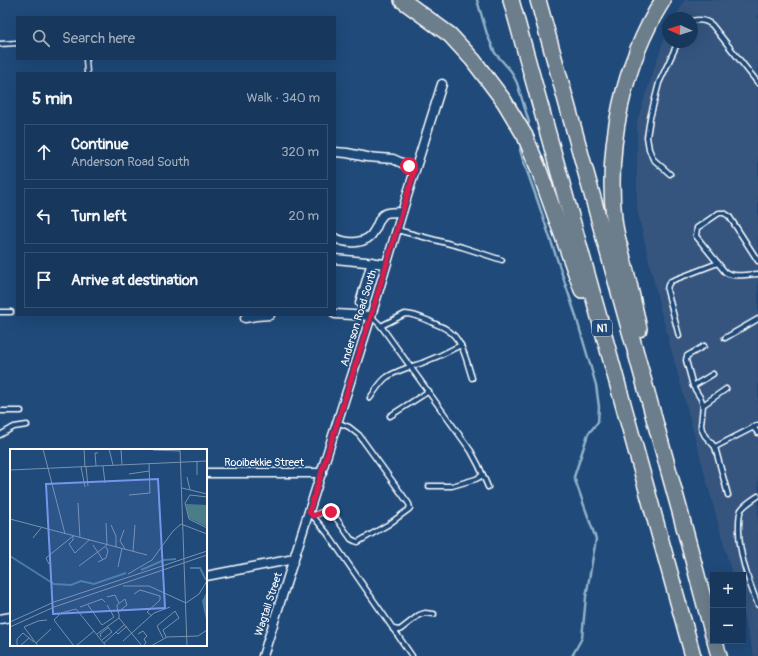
<!DOCTYPE html>
<html lang="en">
<head>
<meta charset="utf-8">
<style>
  body { margin:0; font-family:Pangolin,sans-serif; background:#244365; color:#f1f3f6 }
  .controls { position:absolute; right:12px; bottom:12px; display:grid; overflow:hidden; border-radius:0px; box-shadow:0 4px 16px #0002 }
  .controls button { width:36px; height:36px; display:grid; place-items:center; padding:0; border:0; border-bottom:1px solid #365272; background:#17385c; color:#f1f3f6; font:20px sans-serif }
  .compass { position:absolute; left:662px; top:12px; width:36px; height:36px; border-radius:50%; background:#17385c; box-shadow:0 4px 16px #0002; rotate:273deg }
  .stop { position:absolute; width:12px; height:12px; margin:-9px; border:3px solid #e11d48; border-radius:50%; background:#fff }
  .stop.end { background:#e11d48; border-color:#fff; box-shadow:0 1px 4px #0008 }
  .list { margin:0; padding:0; list-style:none }
  h2 { display:flex; justify-content:space-between; align-items:center; height:52px; margin:0; padding:0 16px; font-size:17px }
  h2 small { font-size:13px; font-weight:400; color:#9eacbb }
  .list li { display:grid; grid-template-columns:26px 1fr auto; gap:12px; align-items:center; box-sizing:border-box; height:56px; margin:0 8px 8px; padding:0 8px; border:1px solid #365272; border-radius:0px }
  .list b { display:block; font-size:15px; white-space:nowrap }
  .list p { margin:0; font-size:13px; white-space:nowrap; color:#9eacbb }
  .list em { font-size:13px; font-style:normal; color:#9eacbb }
  .icon { flex:none; width:22px; height:22px; fill:none; stroke:currentColor; stroke-width:2; stroke-linecap:round; stroke-linejoin:round }
  .map { position:relative; flex:none; width:758px; height:656px; overflow:hidden }
  .search { position:absolute; background:#17385c; box-shadow:0 4px 16px #0002; left:16px; top:16px; width:320px; height:44px; display:flex; align-items:center; gap:10px; box-sizing:border-box; padding:0 14px; border-radius:0px; color:#9eacbb; font-size:15px }
  .panel { position:absolute; background:#17385c; box-shadow:0 4px 16px #0002; left:16px; top:72px; width:320px; height:244px; border-radius:0px }
  .map>svg:first-child { display:block }
  .built { fill:#35557f }
  .lines { fill:none; stroke-linecap:round; stroke-linejoin:round }
  .stream { stroke:#91b1c8; stroke-width:2.5 }
  .service-casing { stroke:#fff; stroke-width:7 }
  .minor-casing { stroke:#fff; stroke-width:11 }
  .motorway-casing { stroke:#fff; stroke-width:18 }
  .service { stroke:#1f4a7a; stroke-width:4 }
  .minor { stroke:#1f4a7a; stroke-width:8 }
  .motorway { stroke:#6c7d8b; stroke-width:15 }
  .route { stroke:#e11d48; stroke-width:5 }
  .labels { text-anchor:middle; stroke-width:3.5; stroke-linejoin:round; paint-order:stroke }
  .shield { fill:#1f4a7a; stroke:#bcc9d7; stroke-width:1 }
  .shield-label { font-size:10px; font-weight:bold; fill:#fff }
  .street-label { font-size:11px; fill:#fff; stroke:#1f4a7a }
  .inset-river { fill:none; stroke:#477da3; stroke-width:2 }
  .inset-road { fill:none; stroke:#7992af; stroke-width:1 }
  .view { fill:#7795e8; fill-opacity:0.15; stroke:#7795e8; stroke-width:2 }
  .inset-edge { fill:none; stroke:#fff; stroke-width:2 }
</style>
</head>
<body>
<div class="map">
<svg width="758" height="656" viewBox="0 0 758 656">
  <rect width="100%" height="100%" fill="#1f4a7a"/>
  <filter id="ink" filterUnits="userSpaceOnUse"><feTurbulence type="fractalNoise" baseFrequency=".025" numOctaves="2"/><feDisplacementMap in="SourceGraphic" scale="8" xChannelSelector="R" yChannelSelector="G"/><feConvolveMatrix kernelMatrix="1 2 1 2 8 2 1 2 1" color-interpolation-filters="sRGB"/></filter>
  <g filter="url(#ink)">
    <!-- built -->
    <path class="built" d="M685,0H758V656H754L743,615V575H732L660,308L637,209V121L665,36L668,30V42H692V18H675Z"/>
    <g class="lines">
      <!-- stream -->
      <g class="stream">
        <path d="M477,0L487,34L495,53L511,71L517,83L529,122L527,128"/>
        <path d="M522,143L520,150L522,157L538,202L575,313L596,385L599,407L598,422L588,434L574,477L596,539L586,597L582,638L572,656"/>
      </g>
      <!-- service casing -->
      <g class="service-casing">
        <g id="service">
          <path d="M692,21C700,19 706,20 712,25L758,83"/>
          <path d="M0,44L17,43"/>
          <path d="M86,59L87,73"/>
          <path d="M670,174L653,159L649,149L647,137L650,118L659,83L678,42"/>
          <path d="M397,230L462,247L502,260"/>
          <path d="M758,261L729,216L724,213H719L697,228L696,236L725,272C734,278 747,274 758,274"/>
          <path d="M0,312H11"/>
          <path d="M371,316L381,326L471,451L479,466L488,487"/>
          <path d="M381,326L405,314C414,314 422,318 429,321C435,324 441,326 446,329C463,339 466,360 472,378"/>
          <path d="M679,336L667,290L668,285L671,281L718,263"/>
          <path d="M725,338L758,319"/>
          <path d="M704,346L687,356L686,360L693,386L701,399L703,405L701,425L702,430L705,436L715,447L728,495"/>
          <path d="M693,386L713,374"/>
          <path d="M370,398C375,391 380,382 387,377C398,370 410,367 422,363C435,358 448,352 461,345"/>
          <path d="M703,405L726,389"/>
          <path d="M0,411H21"/>
          <path d="M390,416L429,391"/>
          <path d="M753,427L758,433"/>
          <path d="M0,435L14,427L27,425"/>
          <path d="M715,447L758,425"/>
          <path d="M429,486H452L476,479L483,475"/>
          <path d="M758,496C752,500 745,504 741,510C739,514 739,520 739,525C738,552 748,580 758,605"/>
          <path d="M312,515L327,533L412,656"/>
          <path d="M313,516C320,513 328,508 334,515L351,539L355,541L358,542L389,524L408,510L410,508L409,504L359,435L349,427L337,422"/>
          <path d="M393,629L399,630L401,629L419,615L425,613L434,614"/>
        </g>
      </g>
      <!-- minor casing -->
      <g class="minor-casing">
        <g id="minor">
          <path d="M335,152L347,153L367,157L393,159L415,169"/>
          <path d="M335,238C347,244 367,245 374,231C377,227 379,218 383,215C387,211 397,213 402,212"/>
          <path d="M335,259L386,264"/>
          <path d="M360,303L372,262"/>
          <path d="M335,314L371,316"/>
          <path d="M245,318L256,316L270,315"/>
          <path d="M206,473H322"/>
          <path d="M206,576L294,559"/>
          <path d="M0,619L11,617"/>
          <path d="M263,656L371,316L407,196L442,84"/>
        </g>
      </g>
      <!-- motorway casing -->
      <g class="motorway-casing">
        <g id="motorway">
          <path d="M402,0L450,35L473,60L504,101L525,136L539,170L582,290"/>
          <path d="M511,0L693,656"/>
          <path d="M538,0L679,508L713,635"/>
          <path d="M639,329C634,304 628,279 622,255C619,243 615,231 614,219C606,145 623,64 663,0"/>
          <path d="M715,641L719,656"/>
        </g>
      </g>
      <!-- service -->
      <use href="#service" class="service"/>
      <!-- minor -->
      <use href="#minor" class="minor"/>
      <!-- motorway -->
      <use href="#motorway" class="motorway"/>
    </g>
  </g>
  <g class="lines" filter="url(#ink)">
    <!-- route -->
    <path class="route" d="M331,512H323L313,516L309,512L371,316L415,169L409,166"/>
  </g>
  <g class="labels">
    <!-- shield labels -->
    <rect class="shield" x="592" y="320" width="20" height="16" rx="3"/>
    <g class="shield-label">
      <text x="602" y="332">N1</text>
    </g>
    <!-- street labels -->
    <g class="street-label">
      <text transform="translate(358 318) rotate(-73)" y="4">Anderson Road South</text>
      <text x="264" y="466">Rooibekkie Street</text>
      <text transform="translate(268 604) rotate(-72)" y="4">Wagtail Street</text>
    </g>
  </g>
  <!-- overview -->
  <g transform="translate(10 449)">
    <rect width="197" height="197" fill="#1f4a7a"/>
    <path d="M176,55L197,56V78L179,69Z" fill="#4b7d89"/>
    <path d="M197,142V171H196L192,152Z" fill="#477da3"/>
    <path class="inset-river" d="M0,107L44,135L61,136L71,132L84,135L116,124M180,119H190L196,131M131,121L154,111L166,110"/>
    <path class="inset-road" d="M33,0L55,85M74,0L75,18M99,0L103,16M111,0L112,16M170,0L177,197M143,1L170,2M86,17L85,4H88M93,17L95,34M71,18L75,38M76,18L78,37M0,21L197,12M119,25L139,22M187,26V12M177,28L180,41M172,39L197,45M119,46L140,44L139,15M197,48L180,46L175,54L179,70L197,79M68,54L70,89M0,70L137,106M101,76L106,87V98M114,81L110,92L115,100M63,87V91L59,95L65,104L79,91M23,89L31,79M83,96L93,111M123,102L125,76M88,113L96,109L98,102L96,98M39,115L36,109L63,87M69,117L97,96L96,74M108,118L112,99M118,125L142,111L163,82L171,75L197,85M113,137H139L176,154L189,145L197,132M124,145L130,141L150,147V151L137,163L142,167M97,148L105,146L109,154M78,156L92,176L104,168L97,156M70,158L92,150L95,153M108,163L117,156L115,150L107,156V157L108,163L109,165V169M0,173L44,153L197,102M0,178L44,158L197,106M106,183L108,185L117,177M87,185L109,169L132,197M128,185L133,182L137,187L134,190L136,194L133,197M91,188L90,185L99,178M153,189L147,177L165,162L169,169L153,181L156,188M92,191L102,183L97,177M113,192L144,164L160,158M26,194L41,180M94,194L115,175M7,197V190L13,184L24,193M10,197L19,189M28,197L14,178L28,172L37,171M64,197L44,171L51,164L66,160L96,197M66,197L84,182M141,197L157,188L188,187L197,181"/>
    <path class="view" d="M148,30L155,159L43,165L36,35Z"/>
    <rect width="197" height="197" class="inset-edge"/>
  </g>
</svg>
<div class="controls">
<button>+</button>
<button>−</button>
</div>
<svg class="compass" viewBox="-18 -18 36 36"><path d="M0-13l5 13h-10z" fill="#e53935"/><path d="M0 13l5-13h-10z" fill="#9eacbb"/></svg>
<div class="stop" style="left:409px;top:166px"></div>
<div class="stop end" style="left:331px;top:512px"></div>
<div class="search"><svg class="icon" aria-label="search" viewBox="0 0 24 24"><circle cx="10" cy="10" r="6"/><path d="M15 15l6 6"/></svg>Search here</div>
<section class="panel">
<h2>5 min<small>Walk · 340 m</small></h2>
<ul class="list">
<li><svg class="icon" aria-label="ahead" viewBox="0 0 24 24"><path d="M12 20V5M6 11l6-6 6 6"/></svg><div><b>Continue</b><p>Anderson Road South</p></div><em>320 m</em></li>
<li><svg class="icon" aria-label="left" viewBox="0 0 24 24"><path d="M17 20v-9H6M10 6l-5 5 5 5"/></svg><div><b>Turn left</b></div><em>20 m</em></li>
<li><svg class="icon" aria-label="arrive" viewBox="0 0 24 24"><path d="M6 21V4h12l-3 4 3 4H6"/></svg><div><b>Arrive at destination</b></div></li>
</ul>
</section>
</div>
</body>
</html>
